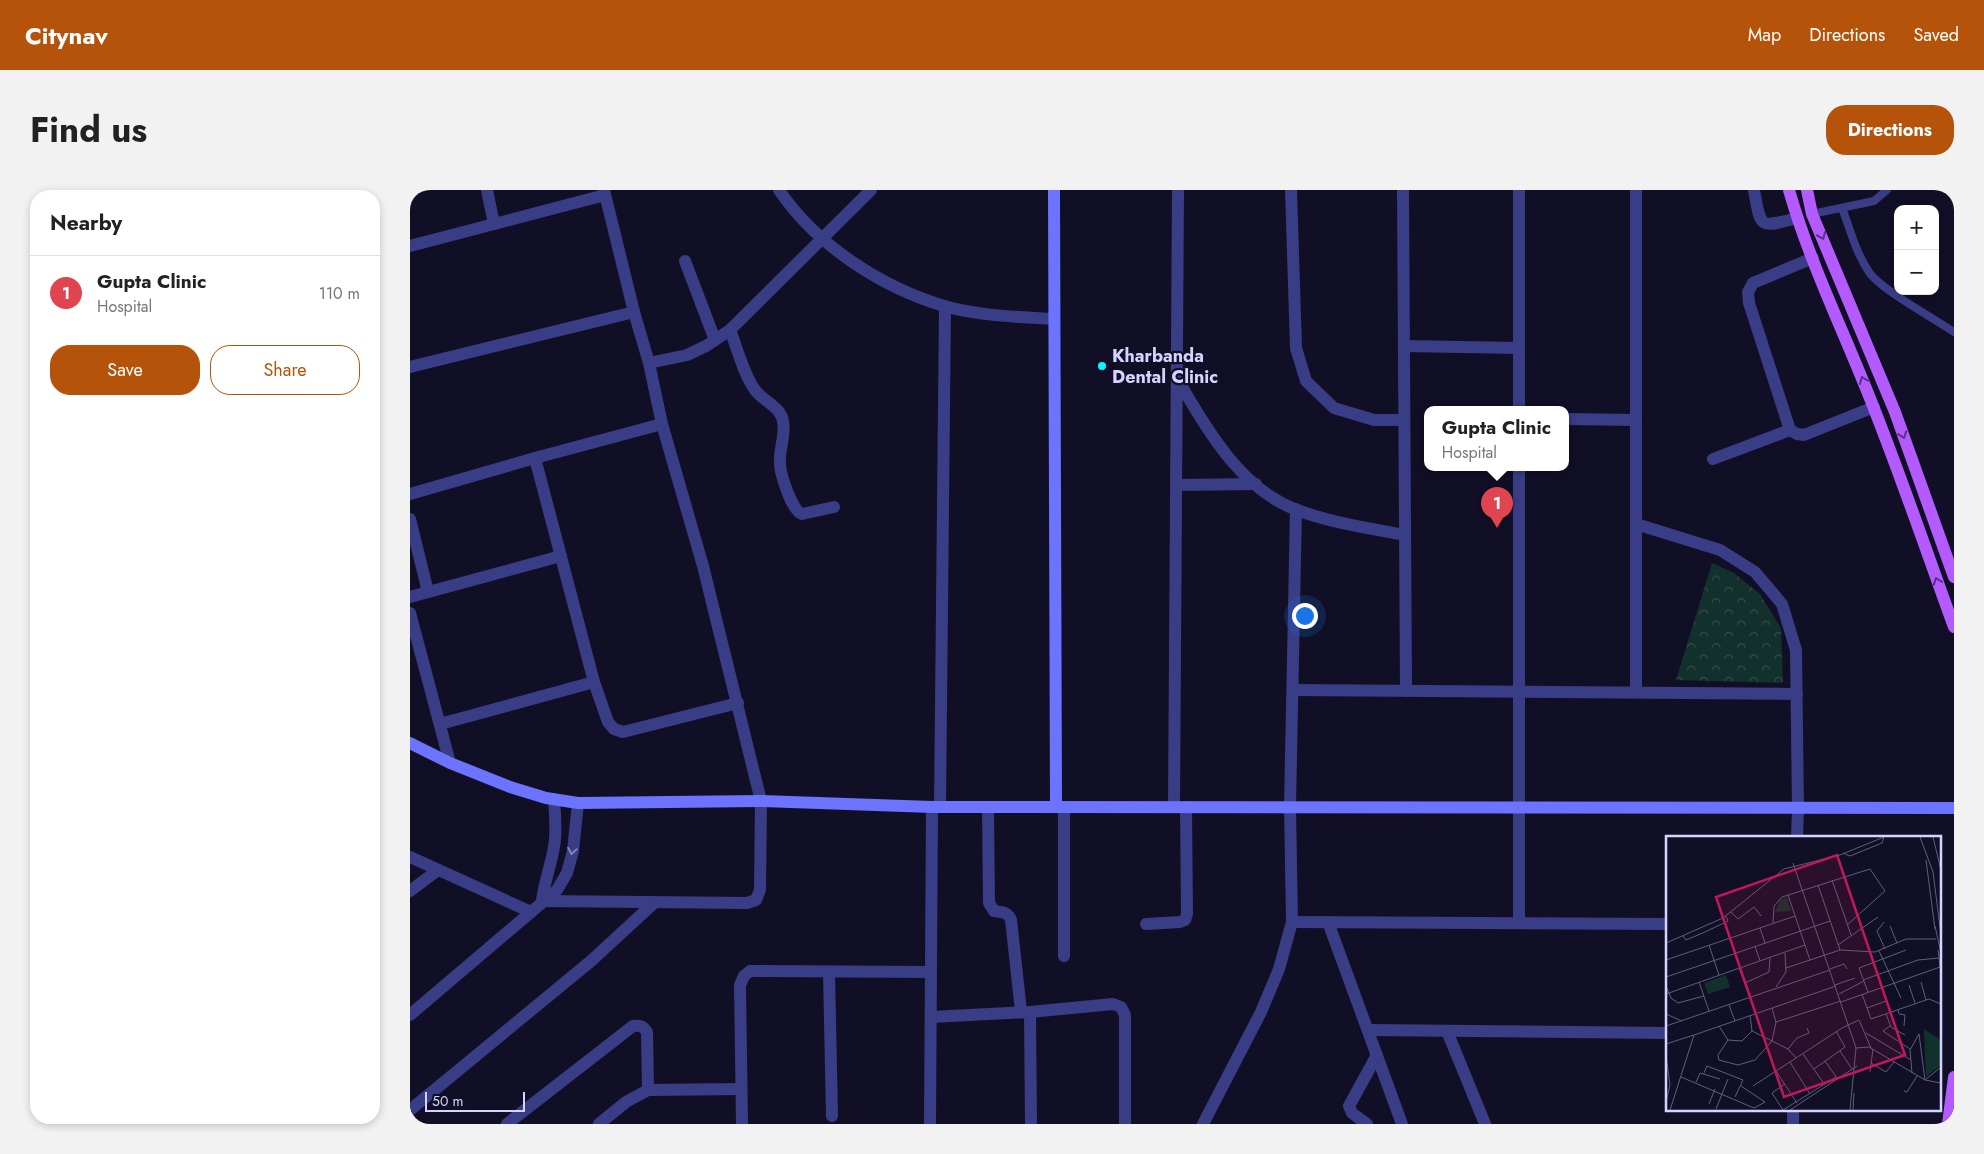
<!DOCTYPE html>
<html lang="en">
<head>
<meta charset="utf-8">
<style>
  body { margin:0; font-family:Jost,sans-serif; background:#f2f2f2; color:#222 }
  .controls { position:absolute; right:15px; top:15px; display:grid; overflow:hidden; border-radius:10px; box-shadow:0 2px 8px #0003 }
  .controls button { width:45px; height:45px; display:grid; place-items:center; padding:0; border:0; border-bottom:1px solid #e0e0e0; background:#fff; color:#222; font:25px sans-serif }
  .scale { position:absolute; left:15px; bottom:12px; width:100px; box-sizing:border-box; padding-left:5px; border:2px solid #d5d4ff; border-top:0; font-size:14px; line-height:18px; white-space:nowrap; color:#d5d4ff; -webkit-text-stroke:4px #110f26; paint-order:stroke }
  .you { position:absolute; left:894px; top:425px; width:18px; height:18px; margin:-12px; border:4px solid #fff; border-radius:50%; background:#1a73e8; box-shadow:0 0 0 8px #1a73e833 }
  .badge { display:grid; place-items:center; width:32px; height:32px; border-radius:50%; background:#b45309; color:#fff; font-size:16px; font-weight:700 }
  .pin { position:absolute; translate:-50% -41px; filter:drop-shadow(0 1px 2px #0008) }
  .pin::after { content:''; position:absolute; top:26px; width:18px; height:15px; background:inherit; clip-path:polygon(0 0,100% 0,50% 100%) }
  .popup { position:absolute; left:1014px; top:216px; width:145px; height:65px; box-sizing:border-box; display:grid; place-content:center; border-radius:10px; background:#fff; filter:drop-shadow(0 1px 4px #0005); font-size:16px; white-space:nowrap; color:#767676 }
  .popup b { font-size:19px; color:#222 }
  .popup::after { content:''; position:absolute; left:50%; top:100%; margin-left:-10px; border:10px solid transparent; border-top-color:#fff }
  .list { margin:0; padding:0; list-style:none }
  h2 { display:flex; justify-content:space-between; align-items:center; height:65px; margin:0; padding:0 20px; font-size:21px }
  h2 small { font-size:16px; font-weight:400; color:#767676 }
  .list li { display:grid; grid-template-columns:32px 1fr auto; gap:15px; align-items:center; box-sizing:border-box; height:75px; padding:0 20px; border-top:1px solid #e0e0e0 }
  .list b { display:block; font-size:19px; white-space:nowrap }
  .list p { margin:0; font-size:16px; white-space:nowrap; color:#767676 }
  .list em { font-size:16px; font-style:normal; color:#767676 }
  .actions { display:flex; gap:10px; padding:15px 20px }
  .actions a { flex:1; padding:11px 0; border:1px solid #b45309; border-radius:20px; text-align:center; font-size:18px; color:#b45309 }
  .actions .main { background:#b45309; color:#fff }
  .map { position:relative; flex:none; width:1544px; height:934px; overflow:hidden; border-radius:20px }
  header { display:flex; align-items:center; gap:30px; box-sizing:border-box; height:70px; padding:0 25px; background:#b45309; color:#fff }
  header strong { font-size:24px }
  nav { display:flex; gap:28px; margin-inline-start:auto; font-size:18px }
  .intro { display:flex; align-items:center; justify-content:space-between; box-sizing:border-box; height:120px; padding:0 30px }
  h1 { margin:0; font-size:35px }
  .button { padding:12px 22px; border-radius:20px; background:#b45309; color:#fff; font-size:18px; font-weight:700 }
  main { display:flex; gap:30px; padding:0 30px }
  aside { flex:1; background:#fff; border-radius:20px; box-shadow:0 2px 8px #0003 }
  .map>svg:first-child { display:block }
  .park { fill:url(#park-crowns) }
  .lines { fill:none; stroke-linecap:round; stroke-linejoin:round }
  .lane { stroke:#393d86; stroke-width:8 }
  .street { stroke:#393d86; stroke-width:12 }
  .secondary { stroke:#6b73ff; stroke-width:12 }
  .primary { stroke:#b45bff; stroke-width:12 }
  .oneway { stroke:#5a3188 }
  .oneway2 { stroke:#7f81bc }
  .poi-dot { fill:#00faff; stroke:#110f26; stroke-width:2 }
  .labels { text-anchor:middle; stroke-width:4.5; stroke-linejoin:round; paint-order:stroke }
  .poi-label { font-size:18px; font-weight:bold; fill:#d5d4ff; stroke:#110f26; text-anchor:start }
  .inset-road { fill:none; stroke:#5f5e7d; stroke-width:1 }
  .view { fill:#c2185b; fill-opacity:0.15; stroke:#c2185b; stroke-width:2.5 }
  .inset-edge { fill:none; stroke:#d5d4ff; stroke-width:2.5 }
</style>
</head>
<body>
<header>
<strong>Citynav</strong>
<nav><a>Map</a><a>Directions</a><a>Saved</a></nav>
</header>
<div class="intro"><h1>Find us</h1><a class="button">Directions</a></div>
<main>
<aside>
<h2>Nearby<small></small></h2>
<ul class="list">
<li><span class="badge" style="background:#e0444e">1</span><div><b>Gupta Clinic</b><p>Hospital</p></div><em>110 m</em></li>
</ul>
<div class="actions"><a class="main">Save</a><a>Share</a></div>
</aside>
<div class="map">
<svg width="1544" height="934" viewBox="0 0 1544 934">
  <defs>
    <pattern id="park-crowns" width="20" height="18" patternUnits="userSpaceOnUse" patternTransform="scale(1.25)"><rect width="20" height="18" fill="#12302c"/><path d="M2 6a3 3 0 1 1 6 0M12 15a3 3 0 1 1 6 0" fill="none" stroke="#344d4c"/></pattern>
  </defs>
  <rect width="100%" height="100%" fill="#110f26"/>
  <!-- park -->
  <path class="park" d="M1302,373L1324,383L1350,404L1371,438L1373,493L1266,490Z"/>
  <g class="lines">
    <!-- lane -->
    <g class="lane">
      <path d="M1432,18C1440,39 1446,63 1459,82C1470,99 1525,129 1544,142"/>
      <path d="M1402,24L1464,11L1477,0"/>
    </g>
    <!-- street -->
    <g class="street">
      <path d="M77,0L84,34"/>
      <path d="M369,0C406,55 471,97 534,116C570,126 608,127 644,129"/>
      <path d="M881,0L886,158L896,191L924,218L964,230H994"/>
      <path d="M993,0L996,501"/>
      <path d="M1226,0V502"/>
      <path d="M1344,0C1351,39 1349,38 1387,28"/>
      <path d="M0,56L195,5"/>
      <path d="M275,71L305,150"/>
      <path d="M320,140C328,160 333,183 345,200C353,211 371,217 373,231C376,245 369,258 370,273C370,284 382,321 392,324L424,317"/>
      <path d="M994,156L1109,158"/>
      <path d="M239,173L277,165L296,156L320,140L461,0"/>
      <path d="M0,177L224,122"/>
      <path d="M768,190C797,239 830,299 887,320C922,333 959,338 995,345"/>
      <path d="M1109,219V0"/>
      <path d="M1156,229L1226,230"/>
      <path d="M1380,240L1387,244L1394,245L1464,217"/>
      <path d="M125,268L184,492L198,532L204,539L213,542L328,513"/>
      <path d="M1303,269L1380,240L1339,113L1338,102L1343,93L1403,68"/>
      <path d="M767,295L846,294"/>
      <path d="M0,304L125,268L252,234"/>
      <path d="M0,329L18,402"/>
      <path d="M1226,334L1310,360L1345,382L1372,414L1386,460L1388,619L1387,648"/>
      <path d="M0,407L151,366"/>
      <path d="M0,423L40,573"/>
      <path d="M883,500L1387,504"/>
      <path d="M30,534L184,492"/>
      <path d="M530,617L535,116"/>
      <path d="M578,617L579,713L584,721C592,722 598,722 601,730L611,821"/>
      <path d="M764,617L768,0"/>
      <path d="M0,667L121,722"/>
      <path d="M0,701L28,680"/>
      <path d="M132,711L337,713L346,710L350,700L351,611L293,376L252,234L239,173L224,122L194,0"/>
      <path d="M132,711C134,693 141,675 144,657C147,641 145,625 144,609"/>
      <path d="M882,732L1258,734"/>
      <path d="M918,732L992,934"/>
      <path d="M1109,733V277"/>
      <path d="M736,734L770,732L775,730L777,724L776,617"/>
      <path d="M654,766V617"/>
      <path d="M419,783L422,926"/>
      <path d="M620,822L621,934"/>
      <path d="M0,825L147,700L157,683L163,661L168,613"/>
      <path d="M521,827L620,822L703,814L711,817L715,825V934"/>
      <path d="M958,840L1258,843"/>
      <path d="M1037,841L1075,934"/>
      <path d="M0,920L181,771L245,712"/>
      <path d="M1383,920V934"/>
      <path d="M97,934L223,836C230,835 233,836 237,842L238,900"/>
      <path d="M189,934L216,912L238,900L331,899"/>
      <path d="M332,934L330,795L334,786L340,781L521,782"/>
      <path d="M520,934L522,617"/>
      <path d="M793,934L851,822L869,779L882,732L880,617L886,319"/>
      <path d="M957,934L942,923L939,916L967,865"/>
    </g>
    <!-- secondary -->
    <g class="secondary">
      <path d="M644,0L646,617"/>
      <path d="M0,553L40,573L100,597L136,608L168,613L351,611L522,617L1544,618"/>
    </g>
    <!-- primary -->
    <g class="primary">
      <path d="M1379,0C1400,74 1435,144 1463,216C1492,289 1517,363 1544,437"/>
      <path d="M1397,0L1402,24L1485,222L1544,387"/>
      <path d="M1538,934L1544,887"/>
    </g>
  </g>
  <!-- one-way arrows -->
  <defs><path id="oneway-chevron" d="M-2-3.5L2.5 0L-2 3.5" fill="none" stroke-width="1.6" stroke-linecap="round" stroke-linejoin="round" transform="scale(1.25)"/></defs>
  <g class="oneway">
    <use href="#oneway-chevron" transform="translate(1412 46) rotate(67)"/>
    <use href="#oneway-chevron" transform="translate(1453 190) rotate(-112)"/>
    <use href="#oneway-chevron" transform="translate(1493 245) rotate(70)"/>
    <use href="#oneway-chevron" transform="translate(1527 391) rotate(-110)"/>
  </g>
  <use class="oneway2" href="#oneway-chevron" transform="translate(162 661) rotate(100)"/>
  <!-- markers -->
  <circle class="poi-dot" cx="692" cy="176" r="5"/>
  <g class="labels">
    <!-- poi labels -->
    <g class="poi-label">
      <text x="702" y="172">Kharbanda<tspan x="702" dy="21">Dental Clinic</tspan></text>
    </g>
  </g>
  <!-- overview -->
  <g transform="translate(1256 646)">
    <rect width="275" height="275" fill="#110f26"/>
    <path d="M121,61L125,75L109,76L114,64ZM60,139L64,151L42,158L38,147ZM258,193L275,204V229L260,241Z" fill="#12302c"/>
    <path class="inset-road" d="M254,1L267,36L275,99M267,1L275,34M177,17L184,20L216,7L218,1M260,24L269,93M127,27L190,212L184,274M166,44L185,99M152,49L174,114M122,59L144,124M65,76L72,83L88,71L95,80M218,86L211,95L219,113M107,87L108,70L116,61L204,33L219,55L181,89M224,90L231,107M269,90L275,117M94,92L99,107M17,100L20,104L39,96L62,85L60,80M0,107L57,82L118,33L174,19L218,1M43,109L53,139M172,109L212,81M89,110L94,125M272,114L275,138M213,115L235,162M0,124L129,80M73,132L84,161M120,132L174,114L209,116L240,103H270M164,133L178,128L181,133M0,141L164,85M197,144L252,124L273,122M33,146L43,175M255,146L260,164M79,147L103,136L104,122M169,149L189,142M243,149L249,167M0,150L5,162L12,167L38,160M110,151L120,136L119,117M202,156L193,132L240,114M0,158L139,109M173,158L198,145M196,158L205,183L263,163L275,168M175,166L274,131M63,169L69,185M201,172L220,165M232,174L233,178L239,179L238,190M0,178L16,185M220,178L225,191L239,199M110,186L175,165M0,190L164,134M53,190L62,204L76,205L86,195L84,179M224,190L217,195L244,213M86,195L122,213L130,222M200,197L245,224M62,204L52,219L53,224L72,229L89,224L106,205L110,186L106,172M0,208L28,199M190,212L203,211L259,244L275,231M122,213L131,202L143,197L141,192M174,215L186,233M137,218L159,249M0,220L4,249L0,266M159,225L171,242M124,226L144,258M205,227L220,236L228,226M148,233L179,211L170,195M110,235L131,267M204,236L207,213M38,237L41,230L77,244L69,261M246,237L244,214L253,198L259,244L275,247M15,241L88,272L99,266L75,250M30,246L34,237L54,243M87,250L176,192L193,184L205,212M238,255L241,256L251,240M43,268L49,253M50,273L62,243M4,274L28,199L170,150M117,274L170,241M117,274L106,257L119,248M124,274L191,230M187,274L188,257"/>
    <path class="view" d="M171,19L239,219L118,261L50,61Z"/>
    <rect width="275" height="275" class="inset-edge"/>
  </g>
</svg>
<div class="controls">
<button>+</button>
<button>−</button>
</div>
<div class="scale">50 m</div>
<div class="you"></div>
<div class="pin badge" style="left:1087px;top:338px;background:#e0444e">1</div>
<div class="popup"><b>Gupta Clinic</b>Hospital</div>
</div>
</main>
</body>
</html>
